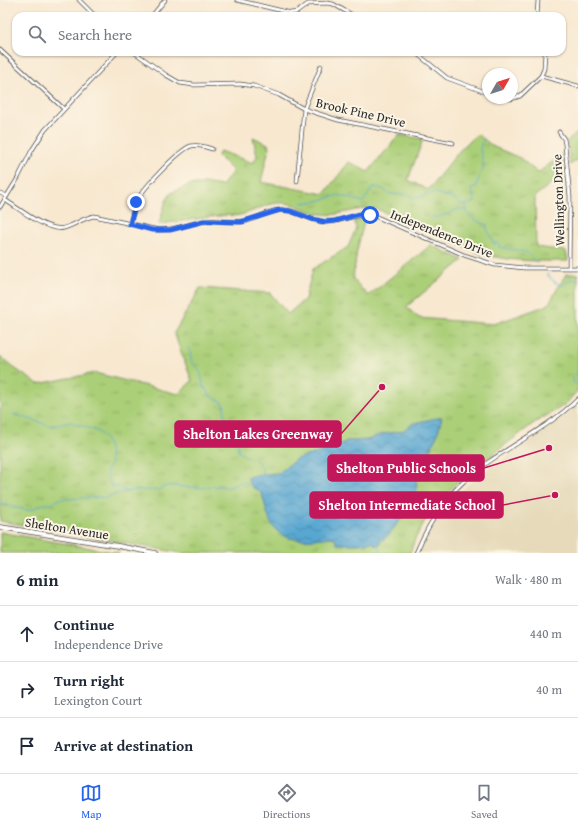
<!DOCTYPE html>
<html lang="en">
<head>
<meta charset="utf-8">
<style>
  body { margin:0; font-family:"Gentium Book Plus",serif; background:#f2f2f3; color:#1f2937 }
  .compass { position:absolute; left:482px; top:68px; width:36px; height:36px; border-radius:50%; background:#fff; box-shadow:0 1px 3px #0004; rotate:51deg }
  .stop { position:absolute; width:12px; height:12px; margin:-9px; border:3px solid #2563eb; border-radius:50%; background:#fff }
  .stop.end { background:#2563eb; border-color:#fff; box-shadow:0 1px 4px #0008 }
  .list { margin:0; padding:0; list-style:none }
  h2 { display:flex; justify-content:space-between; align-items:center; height:52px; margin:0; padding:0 16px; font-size:17px }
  h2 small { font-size:13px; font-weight:400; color:#747a83 }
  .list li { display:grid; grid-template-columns:26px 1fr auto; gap:12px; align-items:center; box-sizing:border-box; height:56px; padding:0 16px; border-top:1px solid #e0e1e3 }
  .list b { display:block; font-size:15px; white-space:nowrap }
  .list p { margin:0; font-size:13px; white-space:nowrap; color:#747a83 }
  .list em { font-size:13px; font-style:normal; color:#747a83 }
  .icon { flex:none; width:22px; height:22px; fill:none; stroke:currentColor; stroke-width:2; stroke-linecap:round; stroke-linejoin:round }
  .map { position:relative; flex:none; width:578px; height:553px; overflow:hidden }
  .search { position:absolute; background:#fff; box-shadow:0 1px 3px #0004; left:12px; right:12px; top:12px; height:44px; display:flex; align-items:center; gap:10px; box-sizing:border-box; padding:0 14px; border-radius:12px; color:#747a83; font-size:15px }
  .sheet { height:220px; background:#fff }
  nav { display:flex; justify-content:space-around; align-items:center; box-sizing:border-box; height:56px; border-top:1px solid #e0e1e3; background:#fff; font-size:11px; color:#747a83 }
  nav a { display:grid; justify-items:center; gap:2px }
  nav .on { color:#2563eb }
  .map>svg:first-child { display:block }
  .built { fill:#e6daba }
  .park { fill:url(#park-tufts); stroke:#6b7d52 }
  .water { fill:url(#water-waves); stroke:#42697e }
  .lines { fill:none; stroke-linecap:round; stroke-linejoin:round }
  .stream { stroke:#58a7d2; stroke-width:1 }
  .street-casing { stroke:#4a4744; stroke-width:4.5 }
  .secondary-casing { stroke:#4a4744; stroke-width:5.5 }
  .street { stroke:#fff; stroke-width:3 }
  .secondary { stroke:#fff; stroke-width:4 }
  .route { stroke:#2563eb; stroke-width:5 }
  .labels { text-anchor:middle; stroke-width:4; stroke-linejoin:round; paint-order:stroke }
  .street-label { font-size:13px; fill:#2b2b2b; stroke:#fcf5e5 }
  .leader { fill:none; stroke:#c2185b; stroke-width:1.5 }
  .callout-dot { fill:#c2185b; stroke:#fcf5e5; stroke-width:1.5 }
  .callout { fill:#c2185b; stroke:#c2185b; stroke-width:1.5 }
  .callout-label { font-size:14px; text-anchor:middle; font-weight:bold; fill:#fff }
</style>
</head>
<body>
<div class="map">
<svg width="578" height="553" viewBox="0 0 578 553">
  <defs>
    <pattern id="park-tufts" width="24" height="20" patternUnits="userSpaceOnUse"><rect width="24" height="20" fill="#abcf78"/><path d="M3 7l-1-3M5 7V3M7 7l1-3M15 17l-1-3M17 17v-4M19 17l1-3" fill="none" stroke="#93b268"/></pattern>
    <pattern id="water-waves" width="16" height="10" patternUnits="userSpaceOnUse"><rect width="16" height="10" fill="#58a7d2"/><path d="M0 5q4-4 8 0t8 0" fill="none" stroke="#4988ab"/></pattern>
  </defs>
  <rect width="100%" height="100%" fill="#fcf5e5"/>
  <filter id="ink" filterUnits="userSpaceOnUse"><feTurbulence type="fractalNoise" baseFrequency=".025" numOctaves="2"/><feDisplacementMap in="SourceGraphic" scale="8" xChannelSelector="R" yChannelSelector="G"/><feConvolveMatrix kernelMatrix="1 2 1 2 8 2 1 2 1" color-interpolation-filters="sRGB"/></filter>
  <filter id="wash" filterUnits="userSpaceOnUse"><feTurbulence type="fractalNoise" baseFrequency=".012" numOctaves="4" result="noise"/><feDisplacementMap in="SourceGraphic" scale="16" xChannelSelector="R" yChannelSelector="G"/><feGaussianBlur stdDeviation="0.9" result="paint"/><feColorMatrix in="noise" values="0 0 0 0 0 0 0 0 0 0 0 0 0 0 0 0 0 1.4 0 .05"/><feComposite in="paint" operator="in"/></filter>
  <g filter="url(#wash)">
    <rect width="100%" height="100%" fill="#f8e8d0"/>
    <!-- built -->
    <path class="built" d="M578,404V553H420L422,546L431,531L447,507L467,485L571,411Z"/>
    <!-- park -->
    <g class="park">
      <path d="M578,132V159L570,165L567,141Z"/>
      <path d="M477,134L494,147L520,158L538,173L562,154L565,173L535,196L536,247L566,251L568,261C538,261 508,262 479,253L377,209C358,206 341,217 322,214C307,213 293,201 278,203C265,204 253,212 240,215C236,216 231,216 227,215L159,224L166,201L171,193L189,185L203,183L222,186L233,171L218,156L220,151L253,163L257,156L253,137L268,144L269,148L261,182L324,194L349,162L368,172L399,135L423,139L408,180L428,190L460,150Z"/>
      <path d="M365,218L357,250L353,279L368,296L431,245L463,260L406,307L419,318L494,324L548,305L566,274H578V390L565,405L534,423L463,477L432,508L415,539L410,553H181L0,521V356L14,368L38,384L95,373L178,394L192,381L174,333L200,288L270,293L288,314L305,299L313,269L348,247L356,228L354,221Z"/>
      <path d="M0,532L119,553H0Z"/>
    </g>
    <!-- water -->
    <path class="water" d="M442,417L437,436L428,454L423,468L415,476C422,496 409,510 397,524C390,533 390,536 379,542L380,544L375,546L374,542L358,544H337L334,537C309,539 281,547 269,519C266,511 265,503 262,495C258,487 249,491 248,477L261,474L279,473L296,459L327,450L347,441L367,440L382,434L402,431L413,423Z"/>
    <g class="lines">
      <!-- stream -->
      <g class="stream">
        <path d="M302,203L318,201L339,195L363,202L373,187C386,187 384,193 391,194C402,195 403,191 414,198L422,197L427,193L431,194L434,192C440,196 447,195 454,199C458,201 460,204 466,205C467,207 466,209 467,212C470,220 481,222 487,225C486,233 493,236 493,243L495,244L497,242L499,243V247L526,252L536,262"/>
        <path d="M466,205L475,202L471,189L476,188L480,174L483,170C485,157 475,150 484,139"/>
        <path d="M432,217H438L450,213L457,209L467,210"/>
        <path d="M547,274C552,280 555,284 563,285L571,279L578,281"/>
        <path d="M188,348L190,351L191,359L192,363C201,368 202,378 203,387L207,389L209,395L224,403L225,416L229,421L228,428L234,434L238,442V451L247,457L255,459L262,467V474"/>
        <path d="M575,384L573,380V377L578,372"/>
        <path d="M13,414L52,426L71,422L97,431L102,435L106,440L109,449L111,463C104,471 108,477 111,486L119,487L127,492C136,488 149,491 160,490L162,487L167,486L203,488L210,486L230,487L241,482L248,483"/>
        <path d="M0,501L3,505L27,510L34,509C38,504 46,504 52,504L59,499L91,498L98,497L106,498L111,495L127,492"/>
        <path d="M378,544L380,549L379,553"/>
      </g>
    </g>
  </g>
  <g filter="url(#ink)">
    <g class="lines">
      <!-- street casing -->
      <g class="street-casing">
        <g id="street">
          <path d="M79,0L95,16"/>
          <path d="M237,0L291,13L297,12L308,4L327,3L333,4L354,16"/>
          <path d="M152,16L165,0"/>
          <path d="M537,16L538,0"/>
          <path d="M0,50L64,109"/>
          <path d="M134,52L166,75L180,83L194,85L240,84L254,86L279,95L304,109L338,120L453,143"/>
          <path d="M415,52L447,78L488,93"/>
          <path d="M541,76L578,86"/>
          <path d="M506,98L511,99L520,96L541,76L544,69L545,52"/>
          <path d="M559,132L564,139L565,145L570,197L569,268"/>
          <path d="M297,181L304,109L321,66"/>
          <path d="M0,193L7,196"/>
          <path d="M5,200C20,209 47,232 64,228C75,225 83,218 94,216L159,230C176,230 190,223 207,221C220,219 233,224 247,221C258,218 268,211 279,210C295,208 310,222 326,222C346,222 356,211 377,217L464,255L495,265L524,268H578"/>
          <path d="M0,207L18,178L32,150L45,130L117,52"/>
          <path d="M130,224C132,217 133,210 136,203C140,191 179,150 191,146C198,144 206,147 212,149"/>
          <path d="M416,553C427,527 440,504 461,484C496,451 543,433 578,399"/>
        </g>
      </g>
      <!-- secondary casing -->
      <g class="secondary-casing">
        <path id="secondary" d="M0,527L118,546L155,553"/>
      </g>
      <!-- street -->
      <use href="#street" class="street"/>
      <!-- secondary -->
      <use href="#secondary" class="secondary"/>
    </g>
  </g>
  <g class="lines" filter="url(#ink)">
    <!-- route -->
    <path class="route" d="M136,202L130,224L152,230H170L204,221L241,222L280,210L290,211L312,219L325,222L335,221L360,214L370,215"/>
  </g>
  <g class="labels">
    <!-- street labels -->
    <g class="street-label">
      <text transform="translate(361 112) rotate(13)" y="5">Brook Pine Drive</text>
      <text transform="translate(558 200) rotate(-92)" y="5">Wellington Drive</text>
      <text transform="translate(442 233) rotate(22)" y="5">Independence Drive</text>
      <text transform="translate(67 528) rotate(9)" y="5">Shelton Avenue</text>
    </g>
  </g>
  <!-- callouts -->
  <path class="leader" d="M382 387L341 434M549 448L484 468M555 495L503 505"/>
  <g class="callout-dot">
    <circle cx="382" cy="387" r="4"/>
    <circle cx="549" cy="448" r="4"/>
    <circle cx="555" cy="495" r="4"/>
  </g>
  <g class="callout">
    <rect x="175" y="421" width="166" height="26" rx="4"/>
    <rect x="328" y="455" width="156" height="26" rx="4"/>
    <rect x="310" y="492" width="193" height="26" rx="4"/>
  </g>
  <g class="callout-label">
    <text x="258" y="439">Shelton Lakes Greenway</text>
    <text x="406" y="473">Shelton Public Schools</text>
    <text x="407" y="510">Shelton Intermediate School</text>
  </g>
</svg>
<svg class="compass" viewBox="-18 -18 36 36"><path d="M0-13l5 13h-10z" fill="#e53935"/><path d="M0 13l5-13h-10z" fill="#747a83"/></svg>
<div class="stop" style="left:370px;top:215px"></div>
<div class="stop end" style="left:136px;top:202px"></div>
<div class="search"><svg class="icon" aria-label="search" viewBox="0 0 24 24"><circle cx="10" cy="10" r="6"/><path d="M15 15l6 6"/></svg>Search here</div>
</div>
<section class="sheet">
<h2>6 min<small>Walk · 480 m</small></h2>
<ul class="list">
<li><svg class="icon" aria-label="ahead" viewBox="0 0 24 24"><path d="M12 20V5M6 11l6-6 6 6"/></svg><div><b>Continue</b><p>Independence Drive</p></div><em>440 m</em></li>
<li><svg class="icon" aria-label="right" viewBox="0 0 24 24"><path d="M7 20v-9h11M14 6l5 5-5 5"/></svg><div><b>Turn right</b><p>Lexington Court</p></div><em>40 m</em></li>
<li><svg class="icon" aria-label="arrive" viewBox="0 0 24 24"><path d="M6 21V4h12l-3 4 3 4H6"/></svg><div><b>Arrive at destination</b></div></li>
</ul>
</section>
<nav>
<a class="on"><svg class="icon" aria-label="map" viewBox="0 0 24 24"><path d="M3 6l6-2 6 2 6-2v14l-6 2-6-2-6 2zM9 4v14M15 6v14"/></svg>Map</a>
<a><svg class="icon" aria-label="directions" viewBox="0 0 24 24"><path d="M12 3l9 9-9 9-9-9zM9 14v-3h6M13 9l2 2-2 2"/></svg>Directions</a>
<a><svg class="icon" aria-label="saved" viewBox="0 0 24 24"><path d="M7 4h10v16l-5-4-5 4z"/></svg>Saved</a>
</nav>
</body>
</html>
